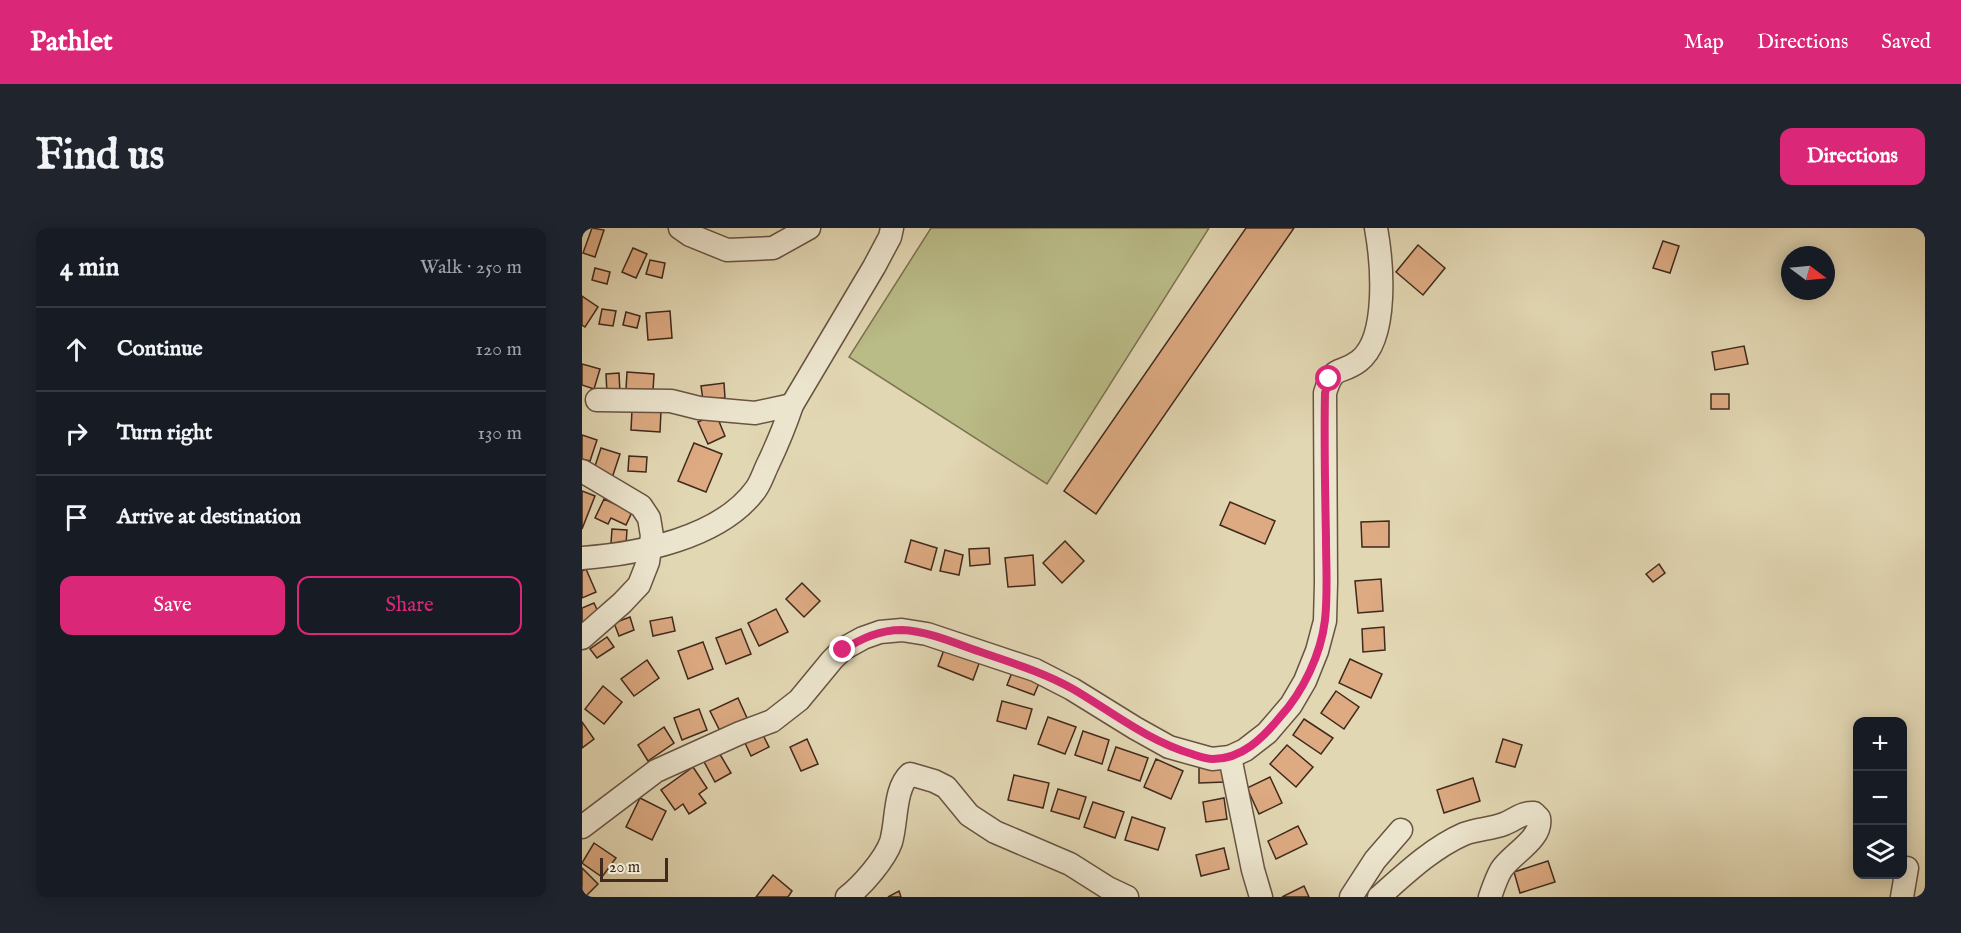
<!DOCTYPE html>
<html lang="en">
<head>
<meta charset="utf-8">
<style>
  body { margin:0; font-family:"IM FELL English",serif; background:#20242c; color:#f1f3f6 }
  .controls { position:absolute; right:18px; bottom:18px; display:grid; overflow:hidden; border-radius:12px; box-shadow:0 3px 15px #0003 }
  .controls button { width:54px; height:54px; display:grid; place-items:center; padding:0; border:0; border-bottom:2px solid #363941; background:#171b24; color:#f1f3f6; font:30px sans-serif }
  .compass { position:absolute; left:1199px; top:18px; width:54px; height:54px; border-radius:50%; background:#171b24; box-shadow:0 3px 15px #0003; rotate:106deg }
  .scale { position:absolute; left:18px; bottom:15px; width:68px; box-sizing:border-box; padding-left:6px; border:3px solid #40291d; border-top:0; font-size:16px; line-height:21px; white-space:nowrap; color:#40291d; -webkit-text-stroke:4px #ece5ce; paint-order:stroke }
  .stop { position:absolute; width:18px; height:18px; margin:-14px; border:4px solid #db2777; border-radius:50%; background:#fff }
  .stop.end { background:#db2777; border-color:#fff; box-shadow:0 2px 6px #0008 }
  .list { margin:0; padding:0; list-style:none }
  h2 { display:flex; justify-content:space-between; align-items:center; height:78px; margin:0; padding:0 24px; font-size:26px }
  h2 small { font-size:20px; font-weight:400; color:#9ea1a6 }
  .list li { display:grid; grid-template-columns:39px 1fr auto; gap:18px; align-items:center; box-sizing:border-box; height:84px; padding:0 24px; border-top:2px solid #363941 }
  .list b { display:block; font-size:22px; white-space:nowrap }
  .list em { font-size:20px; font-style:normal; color:#9ea1a6 }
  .actions { display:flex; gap:12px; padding:18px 24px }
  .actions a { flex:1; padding:14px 0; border:2px solid #db2777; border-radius:12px; text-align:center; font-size:21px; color:#db2777 }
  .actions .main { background:#db2777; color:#fff }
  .icon { flex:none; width:33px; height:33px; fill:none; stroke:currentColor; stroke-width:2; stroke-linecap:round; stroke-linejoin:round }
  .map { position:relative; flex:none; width:1343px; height:669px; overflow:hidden; border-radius:12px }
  header { display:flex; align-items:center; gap:36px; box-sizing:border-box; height:84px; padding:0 30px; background:#db2777; color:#fff }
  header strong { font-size:28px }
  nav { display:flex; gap:33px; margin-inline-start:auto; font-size:21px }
  .intro { display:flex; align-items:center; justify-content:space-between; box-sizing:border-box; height:144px; padding:0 36px }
  h1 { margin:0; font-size:42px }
  .button { padding:15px 27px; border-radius:12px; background:#db2777; color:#fff; font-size:21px; font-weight:700 }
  main { display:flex; gap:36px; padding:0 36px }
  aside { flex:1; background:#171b24; border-radius:12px; box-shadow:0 3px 15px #0003 }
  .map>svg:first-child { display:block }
  .green { fill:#babc88; stroke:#7d7252; stroke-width:1.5 }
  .building { fill:#ddaa82; stroke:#40291d; stroke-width:1.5 }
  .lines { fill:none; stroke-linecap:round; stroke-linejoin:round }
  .street-casing { stroke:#685442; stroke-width:25 }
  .street { stroke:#ece5ce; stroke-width:22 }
  .route { stroke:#db2777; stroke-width:8 }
</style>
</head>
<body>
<header>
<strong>Pathlet</strong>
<nav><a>Map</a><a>Directions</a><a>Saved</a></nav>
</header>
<div class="intro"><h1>Find us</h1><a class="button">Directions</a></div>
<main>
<aside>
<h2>4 min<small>Walk · 250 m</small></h2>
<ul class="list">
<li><svg class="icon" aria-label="ahead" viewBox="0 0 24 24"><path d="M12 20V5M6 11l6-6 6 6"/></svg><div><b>Continue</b></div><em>120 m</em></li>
<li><svg class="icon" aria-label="right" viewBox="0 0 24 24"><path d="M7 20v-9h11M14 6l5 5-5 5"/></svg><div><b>Turn right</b></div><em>130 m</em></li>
<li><svg class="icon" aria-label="arrive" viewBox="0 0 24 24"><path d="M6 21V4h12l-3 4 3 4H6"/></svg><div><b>Arrive at destination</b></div></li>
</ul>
<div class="actions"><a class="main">Save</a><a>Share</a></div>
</aside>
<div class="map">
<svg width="1343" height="669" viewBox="0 0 1343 669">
  <rect width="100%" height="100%" fill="#e2d7b3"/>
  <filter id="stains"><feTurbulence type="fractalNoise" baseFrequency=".00333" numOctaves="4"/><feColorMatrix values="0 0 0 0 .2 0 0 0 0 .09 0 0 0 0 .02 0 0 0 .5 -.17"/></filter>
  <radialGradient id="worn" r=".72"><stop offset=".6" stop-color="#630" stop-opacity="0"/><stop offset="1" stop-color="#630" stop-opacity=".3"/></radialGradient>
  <!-- green -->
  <path class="green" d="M349,0H627L465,256L267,129Z"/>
  <!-- building -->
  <g class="building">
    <path d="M10,0L22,2L13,29L1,25Z"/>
    <path d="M664,0H712L514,286L482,263Z"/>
    <path d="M1081,13L1097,18L1088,45L1071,40Z"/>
    <path d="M836,17L863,40L841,67L814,44Z"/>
    <path d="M51,20L65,26L54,50L40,44Z"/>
    <path d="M68,32L83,35L80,50L64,46Z"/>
    <path d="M13,40L28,44L25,56L10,52Z"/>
    <path d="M0,68L16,79L3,99L0,97Z"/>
    <path d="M20,81L34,83L31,98L17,96Z"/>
    <path d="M88,83L90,110L66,112L64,85Z"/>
    <path d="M44,84L58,88L55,100L41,97Z"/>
    <path d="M1162,118L1166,136L1133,142L1130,124Z"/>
    <path d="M0,136L18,141L12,161L0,157Z"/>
    <path d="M45,144L72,146L71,163L44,161Z"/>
    <path d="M37,145L38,165L25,166L24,146Z"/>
    <path d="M142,155L143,170L121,172L119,158Z"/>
    <rect x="1129" y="166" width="18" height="15"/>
    <path d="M50,182L79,183L78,204L49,202Z"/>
    <path d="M134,186L143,208L126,216L116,194Z"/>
    <path d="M0,207L15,212L8,233L0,231Z"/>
    <path d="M112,215L140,226L124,264L96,253Z"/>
    <path d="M19,220L38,226L30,250L11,244Z"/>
    <path d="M47,228L65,229L64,244L46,243Z"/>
    <path d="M0,263L13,268L0,301Z"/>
    <path d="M22,271L50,284L44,297L29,290L26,296L13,290Z"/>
    <path d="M648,274L693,293L683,316L638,297Z"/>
    <path d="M807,293V319H780L779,294Z"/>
    <path d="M30,301L45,302L44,316L29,315Z"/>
    <path d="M329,312L355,320L349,342L323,334Z"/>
    <path d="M483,313L502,333L480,355L461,335Z"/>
    <path d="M407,320L408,336L388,338L387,321Z"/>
    <path d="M363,322L381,327L377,347L358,343Z"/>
    <path d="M451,327L453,357L426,359L423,330Z"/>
    <path d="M1077,336L1083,345L1071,354L1064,346Z"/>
    <path d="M4,341L14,364L0,370V343Z"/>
    <path d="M799,351L801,383L776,385L773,353Z"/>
    <path d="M220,355L238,373L222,389L204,371Z"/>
    <path d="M12,375L18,388L0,396V380Z"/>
    <path d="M194,381L206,404L177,418L166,395Z"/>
    <path d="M48,389L52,402L37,408L32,395Z"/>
    <path d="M90,389L93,403L71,408L68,393Z"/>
    <path d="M802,399L803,422L781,424L780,401Z"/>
    <path d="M159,401L169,426L144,436L134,410Z"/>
    <path d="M25,409L32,419L15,430L8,421Z"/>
    <path d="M121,414L131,441L106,451L96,423Z"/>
    <path d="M363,419L398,433L391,452L356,438Z"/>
    <path d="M768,431L800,446L789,470L757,455Z"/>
    <path d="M65,432L77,450L52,468L39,451Z"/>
    <path d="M431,442L458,453L452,467L425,457Z"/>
    <path d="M21,458L40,474L22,496L3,481Z"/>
    <path d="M754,463L777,479L762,501L739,485Z"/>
    <path d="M156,470L165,490L138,503L128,483Z"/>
    <path d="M420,473L450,481L444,501L415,493Z"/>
    <path d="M117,481L125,502L100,512L92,490Z"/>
    <path d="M466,489L494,499L483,526L456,516Z"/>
    <path d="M722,491L751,510L739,526L711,507Z"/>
    <path d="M0,494L12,511L0,520Z"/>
    <path d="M82,499L92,515L66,533L56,517Z"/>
    <path d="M501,503L527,512L520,536L493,527Z"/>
    <path d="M181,507L187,519L169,528L163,515Z"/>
    <path d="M225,511L236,536L219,543L208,519Z"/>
    <path d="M921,511L940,517L933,539L914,534Z"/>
    <path d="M705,517L731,539L714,559L688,536Z"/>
    <path d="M534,519L566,530L558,553L526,542Z"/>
    <path d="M136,523L149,545L133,554L121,532Z"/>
    <path d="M574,531L601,543L589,571L562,559Z"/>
    <path d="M642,537L643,554L617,555V539Z"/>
    <path d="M111,539L125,560L117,566L124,575L107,586L101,576L93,582L79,562Z"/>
    <path d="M432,547L467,555L461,580L426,572Z"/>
    <path d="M688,549L700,575L677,586L665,560Z"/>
    <path d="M891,550L898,573L862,585L855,562Z"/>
    <path d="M476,561L504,569L497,591L469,583Z"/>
    <path d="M58,570L84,583L70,612L44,599Z"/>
    <path d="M642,570L645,591L624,594L621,574Z"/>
    <path d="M511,574L542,584L533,610L502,599Z"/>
    <path d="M550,589L583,600L576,622L543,612Z"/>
    <path d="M716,598L725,616L694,631L686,613Z"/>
    <path d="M12,615L34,630L20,649L0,635Z"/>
    <path d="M642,620L647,641L619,648L614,627Z"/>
    <path d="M966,633L973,654L938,665L932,644Z"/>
    <path d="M0,640L16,656L3,669H0Z"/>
    <path d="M191,647L210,663L206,669H174Z"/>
    <path d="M722,658L727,669H700Z"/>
    <path d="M317,663L319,669H306Z"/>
  </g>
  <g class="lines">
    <!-- street casing -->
    <g class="street-casing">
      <g id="street">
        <path d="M98,0L108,7L145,22L191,20L227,0"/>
        <path d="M15,172L89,173L117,180L173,185L210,177"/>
        <path d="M0,243L59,278L67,290L70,308L66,334L57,357L40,375L0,410"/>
        <path d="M0,330C56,326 139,310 174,261C179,254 182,244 186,236C195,217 203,198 210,177L292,39L308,9L310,0"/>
        <path d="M648,529L671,642L679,669"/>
        <path d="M0,599L74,543L158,505L190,493L217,472L250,432L261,421L281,410L298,404L320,402L345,406L453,442L490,461L553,500L587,519L630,531L648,529L663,522L685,505L709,477L723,453L735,423L743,393L744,355L743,165C752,135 757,148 777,133C807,110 800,33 794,0"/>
        <path d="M265,669C280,658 303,631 309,614C315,594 312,560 328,546L352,553L364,559L387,587L413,604L488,636L526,660L545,669"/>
        <path d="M769,669L793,632L819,602"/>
        <path d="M797,669C823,646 850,620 882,606C895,601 909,601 922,596C933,592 940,584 952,585L957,590C961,611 929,626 919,642C914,651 911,660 908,669"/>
        <path d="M1320,669L1325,640"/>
      </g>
    </g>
    <!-- street -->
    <use href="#street" class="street"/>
  </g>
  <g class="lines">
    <!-- route -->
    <path class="route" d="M261,422C280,410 298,402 320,402C344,403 368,413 390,421C424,433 459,443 491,461C530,484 566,513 610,526C616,528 624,531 631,531C660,531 681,510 698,489C721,464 739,426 743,392C746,365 744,337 744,310C743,262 742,214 743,165L747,151"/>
  </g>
  <rect width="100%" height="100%" filter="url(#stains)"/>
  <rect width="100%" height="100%" fill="url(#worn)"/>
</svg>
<div class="controls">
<button>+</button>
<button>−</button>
<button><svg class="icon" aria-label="layers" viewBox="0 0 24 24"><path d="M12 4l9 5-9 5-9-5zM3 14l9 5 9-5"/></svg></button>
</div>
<svg class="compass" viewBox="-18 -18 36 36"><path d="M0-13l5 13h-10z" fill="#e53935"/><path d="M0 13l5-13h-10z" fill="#9ea1a6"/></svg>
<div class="scale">20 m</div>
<div class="stop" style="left:747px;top:151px"></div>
<div class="stop end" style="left:261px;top:422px"></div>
</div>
</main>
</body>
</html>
